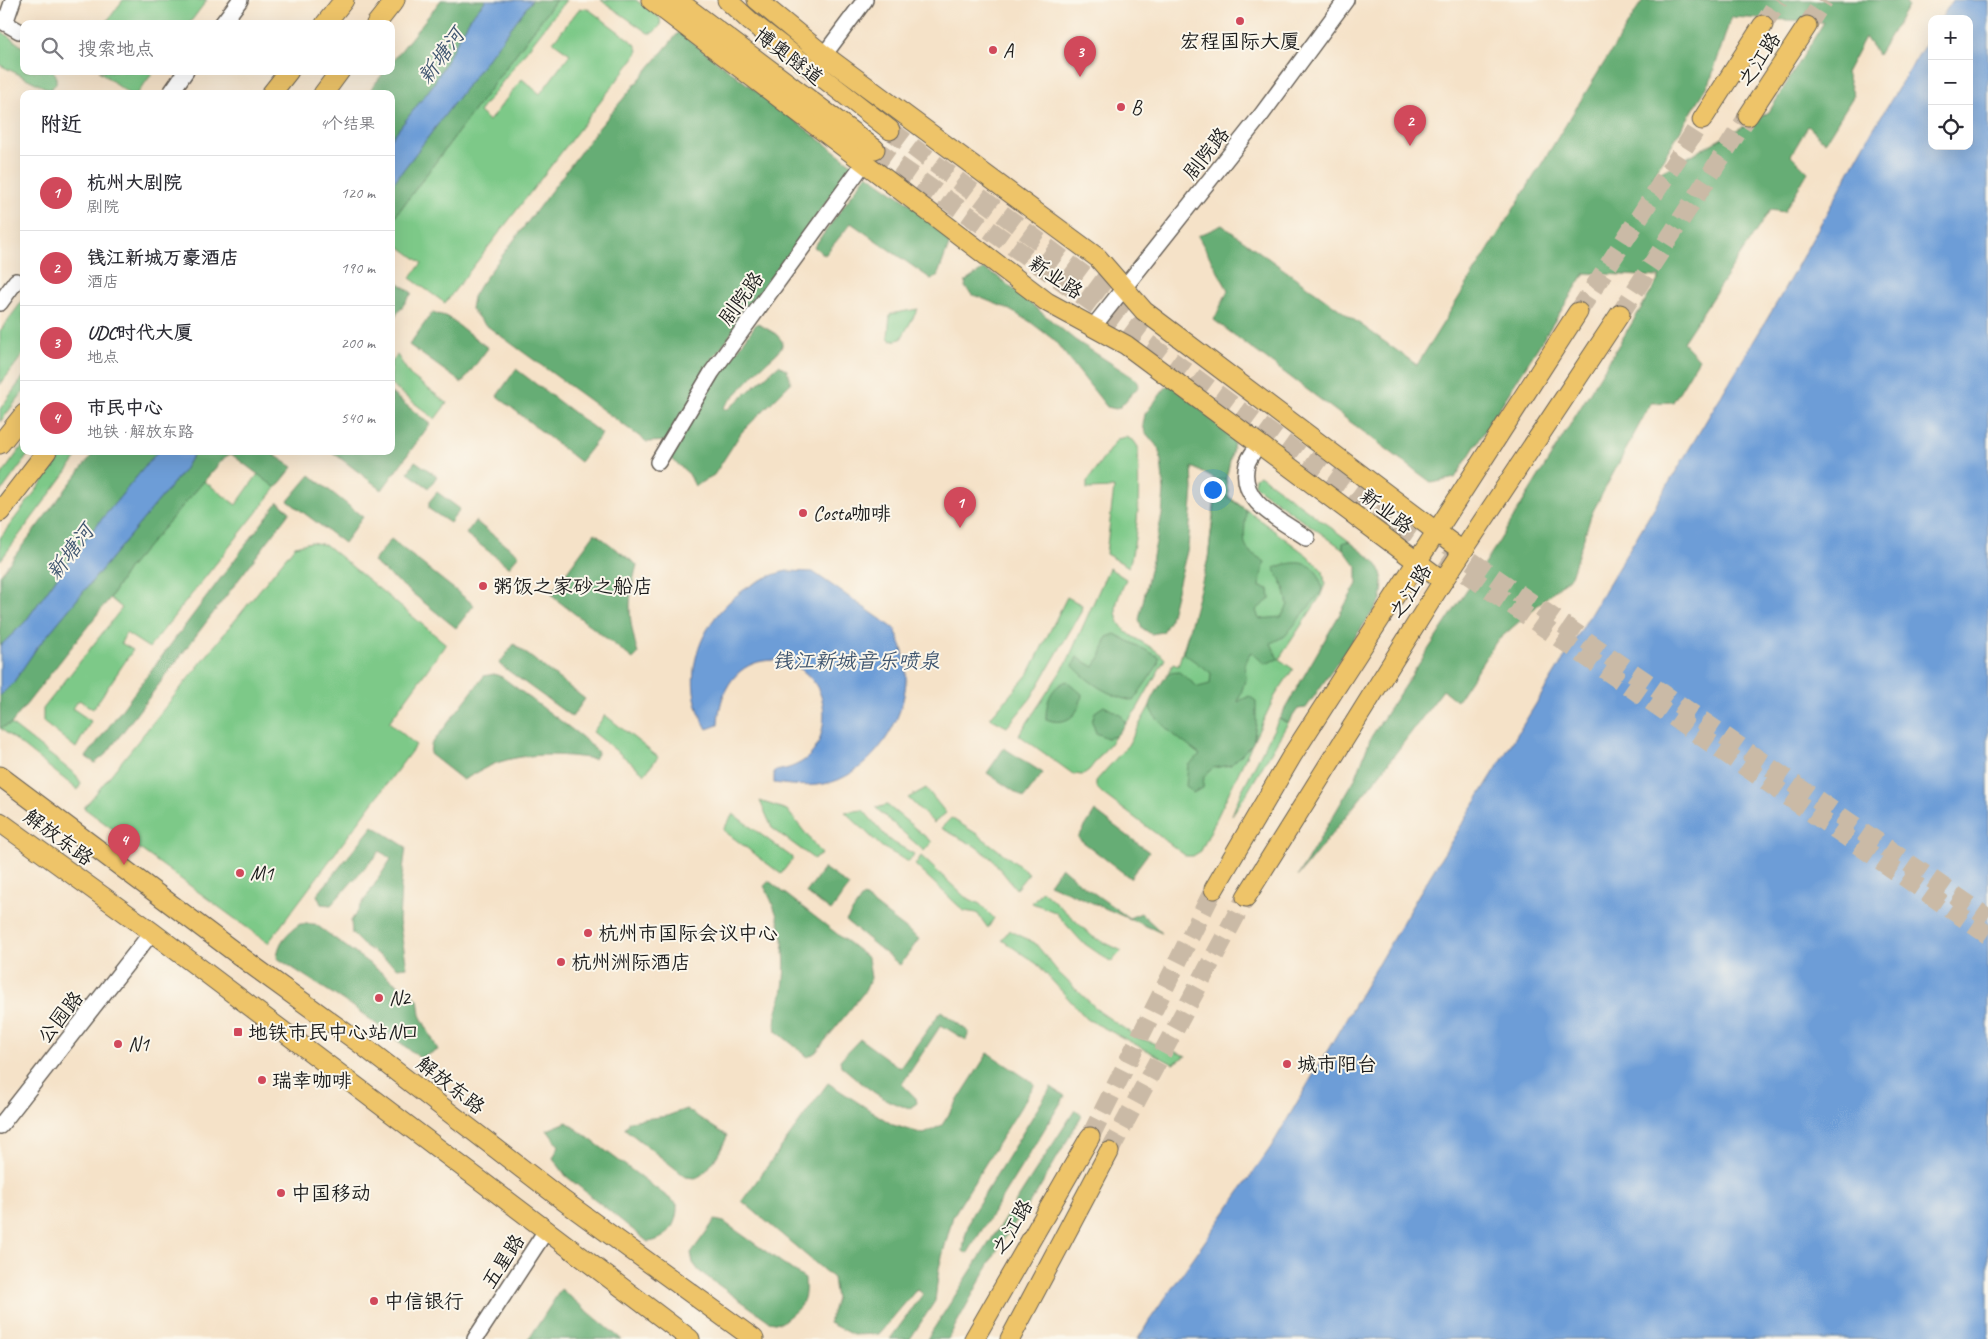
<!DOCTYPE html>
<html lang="zh">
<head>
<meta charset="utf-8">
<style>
  body { margin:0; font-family:Caveat,"LXGW WenKai TC",sans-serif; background:#f7f7f7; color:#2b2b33 }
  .controls { position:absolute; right:15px; top:15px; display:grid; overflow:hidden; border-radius:10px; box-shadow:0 5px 20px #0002 }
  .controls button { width:45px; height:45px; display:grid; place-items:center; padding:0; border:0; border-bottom:1px solid #e1e1e2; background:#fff; color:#2b2b33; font:25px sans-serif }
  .you { position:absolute; left:1212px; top:489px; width:18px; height:18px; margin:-12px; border:4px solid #fff; border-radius:50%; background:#1a73e8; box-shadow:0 0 0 8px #1a73e833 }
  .badge { display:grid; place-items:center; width:32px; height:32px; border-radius:50%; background:#d1495b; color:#fff; font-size:16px; font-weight:700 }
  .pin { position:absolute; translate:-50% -41px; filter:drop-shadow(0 1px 2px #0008) }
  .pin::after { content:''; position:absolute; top:26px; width:18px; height:15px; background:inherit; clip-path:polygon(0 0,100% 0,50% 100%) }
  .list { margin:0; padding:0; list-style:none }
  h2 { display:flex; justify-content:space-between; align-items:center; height:65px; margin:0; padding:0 20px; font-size:21px }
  h2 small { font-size:16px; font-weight:400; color:#7c7c81 }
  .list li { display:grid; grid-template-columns:32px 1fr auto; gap:15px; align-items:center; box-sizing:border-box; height:75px; padding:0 20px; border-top:1px solid #e1e1e2 }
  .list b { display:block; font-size:19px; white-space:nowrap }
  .list p { margin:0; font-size:16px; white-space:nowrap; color:#7c7c81 }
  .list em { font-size:16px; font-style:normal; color:#7c7c81 }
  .icon { flex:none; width:28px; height:28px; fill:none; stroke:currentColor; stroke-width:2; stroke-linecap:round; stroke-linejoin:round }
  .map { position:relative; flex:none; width:1988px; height:1339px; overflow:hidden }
  .search { position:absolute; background:#fff; box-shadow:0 5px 20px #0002; left:20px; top:20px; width:375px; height:55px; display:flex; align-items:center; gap:12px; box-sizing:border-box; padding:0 18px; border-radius:10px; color:#7c7c81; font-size:19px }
  .panel { position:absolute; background:#fff; box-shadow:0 5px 20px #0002; left:20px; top:90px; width:375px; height:365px; border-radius:10px }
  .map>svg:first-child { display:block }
  .green { fill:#7dc988; stroke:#4c7252 }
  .forest { fill:#66ad74; stroke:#416448; fill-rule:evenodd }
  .water { fill:#6d9dd7; stroke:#445c7a }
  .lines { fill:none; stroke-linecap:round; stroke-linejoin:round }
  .major-tunnel { stroke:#cabaa6; stroke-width:19; stroke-dasharray:19 9; stroke-linecap:butt }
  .minor-casing { stroke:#686158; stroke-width:18 }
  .major-casing { stroke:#686158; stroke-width:21 }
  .minor { stroke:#fff; stroke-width:15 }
  .major { stroke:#eec469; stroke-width:19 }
  .poi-dot { fill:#d1495b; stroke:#fbf7ec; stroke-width:2 }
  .labels { text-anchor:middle; stroke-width:4; stroke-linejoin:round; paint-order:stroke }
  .poi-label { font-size:20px; fill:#1c1c1c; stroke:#fbf7ec; text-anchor:start }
  .street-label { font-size:20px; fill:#1c1c1c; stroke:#fbf7ec }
  .water-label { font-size:21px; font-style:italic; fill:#405670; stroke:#fbf7ec }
</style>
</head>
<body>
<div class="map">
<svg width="1988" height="1339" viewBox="0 0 1988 1339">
  <rect width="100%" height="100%" fill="#fbf7ec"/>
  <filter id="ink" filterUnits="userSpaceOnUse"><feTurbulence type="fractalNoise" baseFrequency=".02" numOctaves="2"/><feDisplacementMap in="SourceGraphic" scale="10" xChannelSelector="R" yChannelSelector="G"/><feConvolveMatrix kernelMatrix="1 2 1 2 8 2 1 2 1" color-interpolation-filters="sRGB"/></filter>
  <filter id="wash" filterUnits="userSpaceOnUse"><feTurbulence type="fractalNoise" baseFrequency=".0096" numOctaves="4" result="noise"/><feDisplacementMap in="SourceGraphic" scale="20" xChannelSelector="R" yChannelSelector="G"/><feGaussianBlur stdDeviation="1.12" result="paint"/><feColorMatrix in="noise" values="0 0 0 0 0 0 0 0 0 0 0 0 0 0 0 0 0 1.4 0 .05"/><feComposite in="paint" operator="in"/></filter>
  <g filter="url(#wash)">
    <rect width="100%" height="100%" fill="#f5e2c8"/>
    <!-- green -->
    <g class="green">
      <path d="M123,0H207L189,24H105Z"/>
      <path d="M556,0H566L479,112L489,121L522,79L540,94L570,54L553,42L579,9L587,8L635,44L638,50L635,57L445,303L410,278L422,263L391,240V222Z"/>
      <path d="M601,0H636L660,18L661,25L653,33H648Z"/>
      <path d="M0,30L24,48V71H53L56,75V83L50,90L0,65Z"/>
      <path d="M99,71H154L137,94H129Z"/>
      <path d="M23,300L24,353L0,385V331Z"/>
      <path d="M918,309L901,339L891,341L888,337L890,314Z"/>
      <path d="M397,355L410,375L447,403L435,419L391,385V363Z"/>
      <path d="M24,376V391L0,422V409Z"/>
      <path d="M1126,437L1134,441L1138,447C1139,489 1140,526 1129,567L1106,554L1114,488L1087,489V482L1117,439Z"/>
      <path d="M24,444V451H31L0,493V477Z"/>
      <path d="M66,451H82L0,561V538Z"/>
      <path d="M258,474L276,488L149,648L126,633L121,643L133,650L93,709L79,700L72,708L91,721L76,748L43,722V709L122,608L110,598L128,569L204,481L236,505Z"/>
      <path d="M1260,475L1349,541L1343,543V549L1259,489L1254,484L1255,478Z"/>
      <path d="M1226,479L1229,497L1308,556L1323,571L1325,584L1320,597L1279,659L1293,669L1275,696L1201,851L1193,856H1186L1103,794L1096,787V781L1128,745L1173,664L1178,666L1195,611L1208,559L1217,480Z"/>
      <path d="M311,542L326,545L446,644L389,722L416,745L268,943L84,808L295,546Z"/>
      <path d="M1109,568L1126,579C1123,588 1116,600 1116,609C1116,638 1151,641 1165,659L1137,709L1089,770L1082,775L1073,774L1019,735L1067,662Z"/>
      <path d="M1067,597L1082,605L1081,612L1031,698L1007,727L990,718L1029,673Z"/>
      <path d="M605,715L658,757L645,774L593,732Z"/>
      <path d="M1279,719L1288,723L1247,793L1232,815L1241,792Z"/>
      <path d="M11,724L76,775L81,783L78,790L0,728Z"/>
      <path d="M926,788L946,813L934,823L908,798Z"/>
      <path d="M760,801L787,810L822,854L814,859L772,828Z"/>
      <path d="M887,805L932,842L924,851L876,808Z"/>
      <path d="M863,810L889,840L914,854L909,862L882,847L845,812Z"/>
      <path d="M733,814L793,858L781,874L723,830Z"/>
      <path d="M951,818L977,834L1029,873L1016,889L992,859L975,846L941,828Z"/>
      <path d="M921,856L965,897L980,904L994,918L988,928L977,913L964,911L915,865Z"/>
      <path d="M1042,890L1093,937L1122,951L1111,962L1082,942L1055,912L1032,903Z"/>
      <path d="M1009,930L1035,943L1059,973L1100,1012L1135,1036L1186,1056L1173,1064L1087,1019L1037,964L1002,940Z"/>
    </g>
    <!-- forest -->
    <g class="forest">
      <path d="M441,0H486L471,17L433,85L391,139V94H367L385,71H391V63Z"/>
      <path d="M532,0H556L391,222V186Z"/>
      <path d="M1643,0H1904L1908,6L1878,55L1865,37L1846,73L1854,95L1825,142L1808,126L1791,155L1808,172L1784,212L1770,210L1683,342L1699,359L1673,402L1651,403L1592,513L1571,576L1496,642L1457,701L1443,690L1383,770L1298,876L1356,777L1371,737L1498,543L1660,277L1585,273L1455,478L1432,483L1214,320L1228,290L1198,236L1222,225L1417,365ZM1731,17L1824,22L1769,112L1652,177L1710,82Z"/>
      <path d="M679,32L853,165L707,367L671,441L647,442L483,323L471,309L473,297L480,285L597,130Z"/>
      <path d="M867,174L953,234L937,277L931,279L851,223L825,255L814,247Z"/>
      <path d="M984,269L997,276L1075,340L1137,380L1139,386L1120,407L1116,409L1107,407L1054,340L1029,321L1006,308L971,294L965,287L966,281Z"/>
      <path d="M391,277L412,293L391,322Z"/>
      <path d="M432,313L446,316L488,348L462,383L409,345Z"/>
      <path d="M757,323L776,334L782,341V346L777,353L758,370L723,408L727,410L779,365L787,370L791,383L741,433L714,475L695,486L689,474L672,459L670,452L708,391Z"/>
      <path d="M516,369L602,434L580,462L497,396Z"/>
      <path d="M1167,386H1173L1230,435L1234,443L1226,479L1217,480L1192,467L1193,489L1188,547L1169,622L1163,632L1151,634L1142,628L1139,620L1162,515L1164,491L1160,450L1145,432L1143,425L1145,414Z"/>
      <path d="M391,393L430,424L382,490L331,451H391Z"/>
      <path d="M95,451H158L78,548L25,622L0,646V575Z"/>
      <path d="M195,451H268L293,467L276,488L231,454L225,457L128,569L110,598L11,724L0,728V696L13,683L36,649L184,470Z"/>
      <path d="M415,461L437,476L429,488L408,473Z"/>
      <path d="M310,475L363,517L344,543L288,501Z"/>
      <path d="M437,492L460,509L450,523L429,509V502Z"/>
      <path d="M1222,493L1246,510C1246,521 1241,543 1248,550C1252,554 1260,558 1265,562L1261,576L1260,587L1269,589L1270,599L1256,610L1259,619L1281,617L1288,605L1284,587L1274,568C1299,558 1320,561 1322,591L1285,636L1271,643L1278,659L1265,664L1251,652L1245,664L1246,678L1238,702L1249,696L1256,701V724L1253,743L1231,765L1213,768L1204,776L1203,788L1193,793L1186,786L1188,765L1200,755C1190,747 1148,718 1150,705C1152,697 1163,681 1168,673L1179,672L1198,687L1210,684L1211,673L1183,653L1208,559L1216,494Z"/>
      <path d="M278,502L290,512L106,754L95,763L86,757Z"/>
      <path d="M475,521L519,555L509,567L466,534Z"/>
      <path d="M595,533L637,565C627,603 628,616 638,654L633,659L553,597L552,592Z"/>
      <path d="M391,539L474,605L456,628L373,562Z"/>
      <path d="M1349,541C1373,561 1388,564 1381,600L1306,708L1298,709L1288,723L1279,719L1357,584V567L1343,549V543Z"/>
      <path d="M1115,634L1159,657L1158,665L1133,701C1109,696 1089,683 1073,666L1077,657L1094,667L1100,657L1107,637Z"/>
      <path d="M514,644L585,699L572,717L499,664Z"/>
      <path d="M494,674L502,677L582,737L598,752L594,759C561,754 526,752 494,764C484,768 473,775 463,780L430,754L431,745L484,676Z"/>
      <path d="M1067,681L1082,694C1080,715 1066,727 1046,719C1046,703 1050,687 1067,681Z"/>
      <path d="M1104,706L1121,715L1126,724L1116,736L1107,738L1096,733L1092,722L1095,712Z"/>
      <path d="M1004,748L1043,773L1024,798L987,773Z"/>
      <path d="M1095,811L1149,852L1130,878L1078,838Z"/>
      <path d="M373,826L406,847L401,885L399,921L407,967L398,968L362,944L352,934L351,921L391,859L380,851L331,905L321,904L317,895Z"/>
      <path d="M1061,867L1081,884L1129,918L1141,913L1162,933L1049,884Z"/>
      <path d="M824,868L849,886L831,911L806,893Z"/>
      <path d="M769,881L868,958L871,978L865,991L816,1052L808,1057L776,1031C773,1018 779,1006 782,994C789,957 782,918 764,886Z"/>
      <path d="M863,896L919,939L900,965L846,921Z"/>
      <path d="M300,924H315L418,999L420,1015L438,1050L420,1058L358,1010L277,958C278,942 287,933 300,924Z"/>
      <path d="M941,1011L969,1032L966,1040L941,1025L902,1084L916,1098L917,1103L910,1108C881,1102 863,1084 841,1066L840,1060L860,1039L900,1068Z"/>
      <path d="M988,1053L1035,1084L953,1216L939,1268L935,1301L910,1339H890L923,1294L917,1289L879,1334L853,1335L829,1323L836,1299L833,1278L742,1201L828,1083L893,1125L924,1134L942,1125Z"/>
      <path d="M1051,1087L1065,1096L967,1254L963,1251L965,1237L971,1216Z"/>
      <path d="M686,1109L727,1136C724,1146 706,1178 694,1178C691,1178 689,1177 686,1177L625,1129L629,1121L667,1116Z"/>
      <path d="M1075,1110L1082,1115L1036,1194L1002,1241L948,1339H927Z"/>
      <path d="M567,1122L677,1204C678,1223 668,1240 648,1242L566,1176L553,1158L559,1146L547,1130Z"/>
      <path d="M715,1220L724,1222L805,1279C807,1305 800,1307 781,1323L769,1321L699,1271L693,1263L691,1253Z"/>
      <path d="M561,1289L621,1339H529Z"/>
    </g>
    <!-- water -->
    <g class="water">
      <path d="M486,0H532L391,186V139L433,85L471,17Z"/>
      <path d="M1952,0H1988V1339H1138L1149,1321L1271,1147L1419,894L1566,655L1779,299L1872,131L1932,33V146H1969V19H1941Z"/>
      <path d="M158,451H195L184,470L36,649L13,683L0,696V646L25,622L78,548Z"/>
      <path d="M787,571L813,572L895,629C900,641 905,655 906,669C909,713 879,763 838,780C818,788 796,786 774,783V771C793,769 812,760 819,741C850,653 722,622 718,725L707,729C668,663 718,586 787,571Z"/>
    </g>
  </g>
  <g filter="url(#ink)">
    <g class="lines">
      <!-- major-tunnel -->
      <g class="major-tunnel">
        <path d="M1763,25L1779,0"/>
        <path d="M1807,26L1824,0"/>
        <path d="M890,130L1151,325"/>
        <path d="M875,149L1083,296L1409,534L1988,935"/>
        <path d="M1578,312L1702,120"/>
        <path d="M1620,314L1748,116"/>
        <path d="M1448,545L1988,918"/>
        <path d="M1090,1137L1214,889"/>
        <path d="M1109,1152L1246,897"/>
      </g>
      <!-- minor casing -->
      <g class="minor-casing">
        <g id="minor">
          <path d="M13,0L5,23L19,31"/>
          <path d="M222,24L240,0"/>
          <path d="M824,55L865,0"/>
          <path d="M170,94L186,71"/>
          <path d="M0,303L16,281"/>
          <path d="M1093,327L1262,114L1346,0"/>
          <path d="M1259,444C1255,450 1249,457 1247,464C1237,502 1281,520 1307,538"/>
          <path d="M658,462L712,372L864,163"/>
          <path d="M0,1126L152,932"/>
          <path d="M475,1339L547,1229"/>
        </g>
      </g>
      <!-- major casing -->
      <g class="major-casing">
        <g id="major">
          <path d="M651,0L1047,302L1126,345L1443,581"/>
          <path d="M677,0L875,149"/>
          <path d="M727,0L751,22L890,130"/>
          <path d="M757,0L824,55L1098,258L1144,311L1462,551"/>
          <path d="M325,24L344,0"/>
          <path d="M376,24L395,0"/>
          <path d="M271,94L289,71"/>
          <path d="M323,94L340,71"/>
          <path d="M1748,116L1807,26"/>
          <path d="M1702,120L1763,25"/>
          <path d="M0,444L24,414"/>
          <path d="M0,512L47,451"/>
          <path d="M0,776L256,968L358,1042L564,1201L754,1339"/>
          <path d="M0,822L152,932L690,1339"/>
          <path d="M1214,889L1293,754L1578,312"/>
          <path d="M1246,897L1443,581L1620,314"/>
          <path d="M974,1339L1090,1137"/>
          <path d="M1010,1339L1109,1152"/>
        </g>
      </g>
      <!-- minor -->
      <use href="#minor" class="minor"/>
      <!-- major -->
      <use href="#major" class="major"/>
    </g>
  </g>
  <!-- markers -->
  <g class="poi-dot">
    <circle cx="1240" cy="21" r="5"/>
    <circle cx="993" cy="50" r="5"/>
    <circle cx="1121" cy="107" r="5"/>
    <circle cx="803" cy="513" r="5"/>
    <circle cx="483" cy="586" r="5"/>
    <circle cx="240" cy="873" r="5"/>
    <circle cx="588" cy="933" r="5"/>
    <circle cx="561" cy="962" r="5"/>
    <circle cx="379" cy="998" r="5"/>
    <rect x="233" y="1027" width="10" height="10" rx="2.5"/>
    <circle cx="118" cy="1044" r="5"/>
    <circle cx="1287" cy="1064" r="5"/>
    <circle cx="262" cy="1080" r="5"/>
    <circle cx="281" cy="1193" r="5"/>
    <circle cx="374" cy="1301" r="5"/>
  </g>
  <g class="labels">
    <!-- poi labels -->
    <g class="poi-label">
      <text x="1240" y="48" text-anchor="middle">宏程国际大厦</text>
      <text x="1003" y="57">A</text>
      <text x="1131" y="114">B</text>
      <text x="813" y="520">Costa咖啡</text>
      <text x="493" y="593">粥饭之家砂之船店</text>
      <text x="250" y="880">M1</text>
      <text x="598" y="940">杭州市国际会议中心</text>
      <text x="571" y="969">杭州洲际酒店</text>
      <text x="389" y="1005">N2</text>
      <text x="248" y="1039">地铁市民中心站N口</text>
      <text x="128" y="1051">N1</text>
      <text x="1297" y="1071">城市阳台</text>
      <text x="272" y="1087">瑞幸咖啡</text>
      <text x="291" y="1200">中国移动</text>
      <text x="384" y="1308">中信银行</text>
    </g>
    <!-- street labels -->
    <g class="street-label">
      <text transform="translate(789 56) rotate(37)" y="7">博奥隧道</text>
      <text transform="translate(1759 59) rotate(-57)" y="7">之江路</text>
      <text transform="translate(1206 153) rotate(-52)" y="7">剧院路</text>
      <text transform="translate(1056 277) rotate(34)" y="7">新业路</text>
      <text transform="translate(741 298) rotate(-54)" y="7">剧院路</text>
      <text transform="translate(1387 511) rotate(37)" y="7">新业路</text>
      <text transform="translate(1410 591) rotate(-58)" y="7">之江路</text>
      <text transform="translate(59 837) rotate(36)" y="7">解放东路</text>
      <text transform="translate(60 1017) rotate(-52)" y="7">公园路</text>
      <text transform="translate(451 1085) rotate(38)" y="7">解放东路</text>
      <text transform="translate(1012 1227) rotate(-60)" y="7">之江路</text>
      <text transform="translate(503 1261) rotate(-57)" y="7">五星路</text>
    </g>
    <!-- water labels -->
    <g class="water-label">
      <text transform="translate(441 56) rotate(-54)" y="7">新塘河</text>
      <text transform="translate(70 552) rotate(-53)" y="7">新塘河</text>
      <text x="856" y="668">钱江新城音乐喷泉</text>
    </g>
  </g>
</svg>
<div class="controls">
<button>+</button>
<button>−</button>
<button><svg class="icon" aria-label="locate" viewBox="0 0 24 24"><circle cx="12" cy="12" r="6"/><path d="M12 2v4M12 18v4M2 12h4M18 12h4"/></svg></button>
</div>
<div class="you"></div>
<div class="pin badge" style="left:960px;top:528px">1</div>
<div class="pin badge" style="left:1410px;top:146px">2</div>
<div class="pin badge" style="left:1080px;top:77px">3</div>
<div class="pin badge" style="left:124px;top:865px">4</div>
<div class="search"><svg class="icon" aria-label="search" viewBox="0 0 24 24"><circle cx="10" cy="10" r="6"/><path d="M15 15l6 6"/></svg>搜索地点</div>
<section class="panel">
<h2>附近<small>4个结果</small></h2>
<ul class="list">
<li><span class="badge">1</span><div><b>杭州大剧院</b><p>剧院</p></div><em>120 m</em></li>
<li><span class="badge">2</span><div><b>钱江新城万豪酒店</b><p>酒店</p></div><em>190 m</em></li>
<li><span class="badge">3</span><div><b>UDC时代大厦</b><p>地点</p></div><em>200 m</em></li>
<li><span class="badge">4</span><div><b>市民中心</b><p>地铁 · 解放东路</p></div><em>540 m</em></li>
</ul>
</section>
</div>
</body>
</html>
